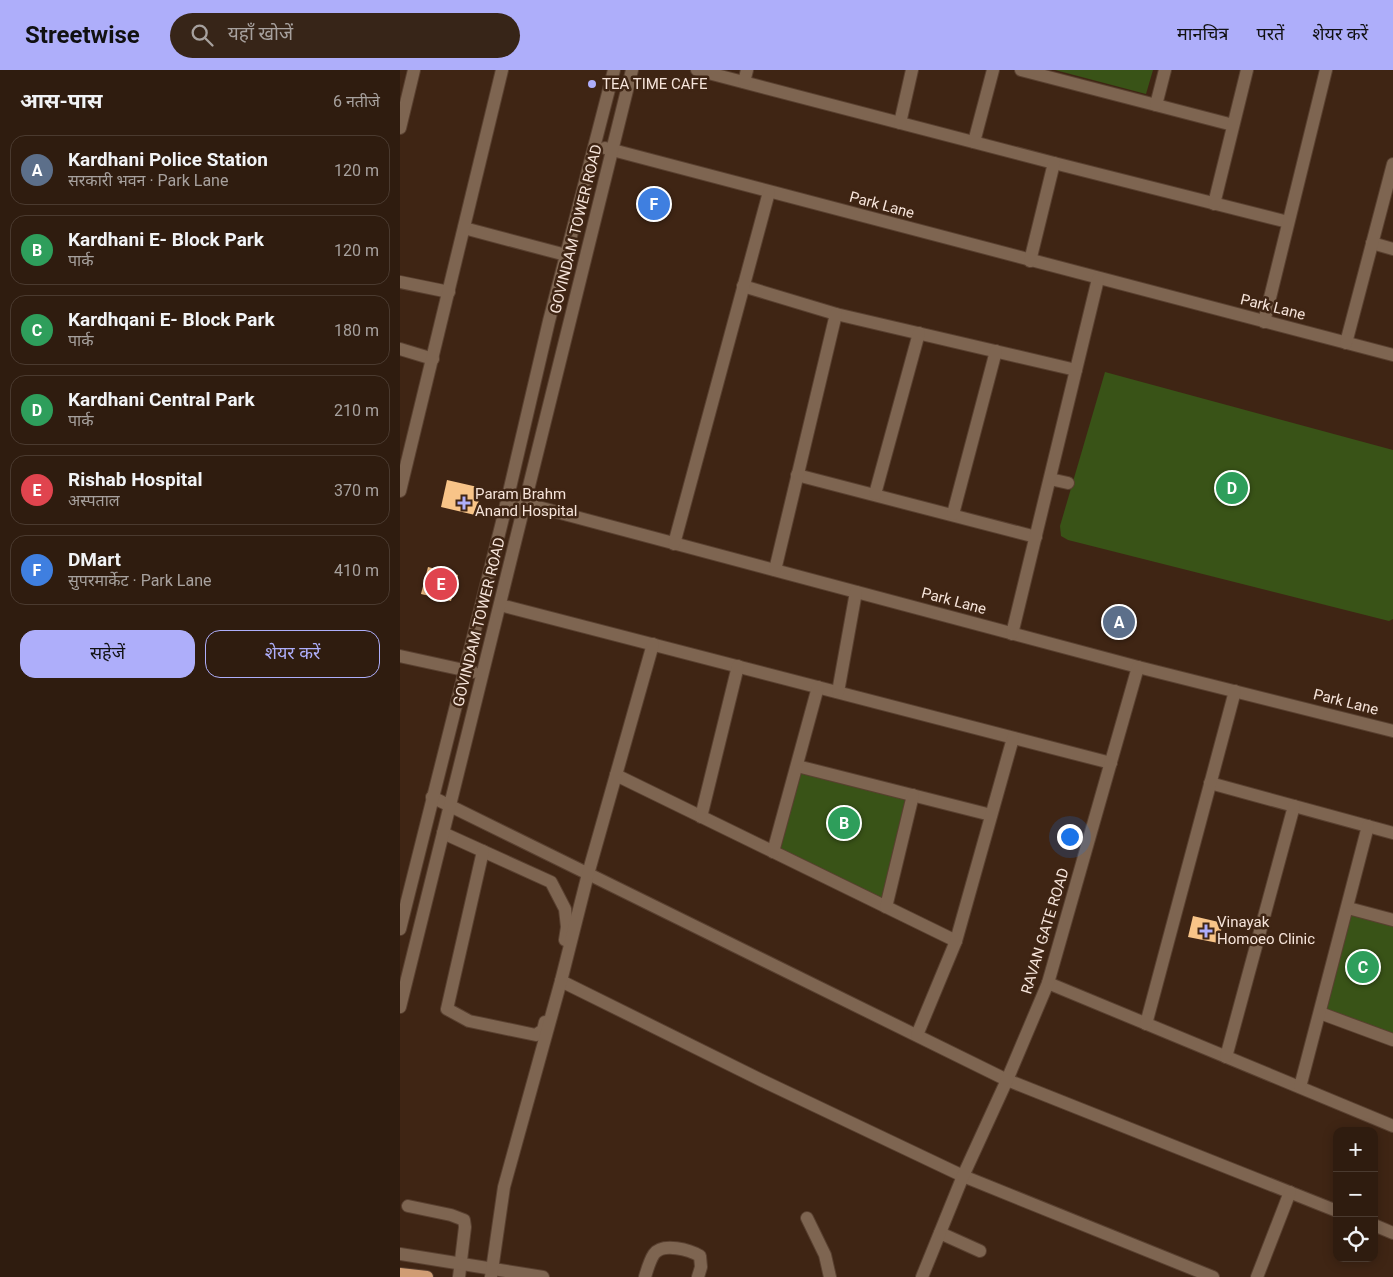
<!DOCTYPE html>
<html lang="hi">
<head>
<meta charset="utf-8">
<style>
  body { margin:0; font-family:Roboto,"Noto Sans Devanagari",sans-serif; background:#372518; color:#f1f3f6 }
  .controls { position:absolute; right:15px; bottom:15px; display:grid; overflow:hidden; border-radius:10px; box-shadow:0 2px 12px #0003 }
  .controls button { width:45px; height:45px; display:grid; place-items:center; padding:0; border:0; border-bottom:1px solid #4a3a2f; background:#2f1c0f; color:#f1f3f6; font:25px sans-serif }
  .you { position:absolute; left:669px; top:766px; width:18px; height:18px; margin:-12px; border:4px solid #fff; border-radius:50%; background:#1a73e8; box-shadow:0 0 0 8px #1a73e833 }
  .badge { display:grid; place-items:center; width:32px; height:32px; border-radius:50%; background:#aeaefa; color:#fff; font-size:16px; font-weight:700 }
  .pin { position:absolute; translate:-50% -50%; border:2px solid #fff; box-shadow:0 1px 5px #0006 }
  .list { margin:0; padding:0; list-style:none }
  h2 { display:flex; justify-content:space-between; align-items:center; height:65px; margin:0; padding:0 20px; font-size:21px }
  h2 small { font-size:16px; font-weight:400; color:#a7a19e }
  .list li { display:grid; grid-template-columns:32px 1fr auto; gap:15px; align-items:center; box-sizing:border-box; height:70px; margin:0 10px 10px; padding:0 10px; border:1px solid #4a3a2f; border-radius:15px }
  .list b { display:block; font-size:19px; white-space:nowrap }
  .list p { margin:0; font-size:16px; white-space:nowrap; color:#a7a19e }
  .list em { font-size:16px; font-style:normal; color:#a7a19e }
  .actions { display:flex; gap:10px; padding:15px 20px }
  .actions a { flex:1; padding:11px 0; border:1px solid #aeaefa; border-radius:15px; text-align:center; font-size:18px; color:#aeaefa }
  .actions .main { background:#aeaefa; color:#111 }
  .icon { flex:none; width:28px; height:28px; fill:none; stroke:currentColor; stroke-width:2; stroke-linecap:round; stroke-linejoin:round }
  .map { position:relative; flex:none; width:993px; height:1207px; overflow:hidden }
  header { display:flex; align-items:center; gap:30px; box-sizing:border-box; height:70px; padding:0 25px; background:#aeaefa; color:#111 }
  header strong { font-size:24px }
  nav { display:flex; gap:28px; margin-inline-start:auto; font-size:18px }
  .search { width:350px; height:45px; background:#372518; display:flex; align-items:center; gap:12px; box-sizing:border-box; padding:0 18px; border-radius:28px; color:#a7a19e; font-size:19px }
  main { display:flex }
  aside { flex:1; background:#2f1c0f }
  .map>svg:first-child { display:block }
  .green { fill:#395317 }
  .building { fill:#f8c488 }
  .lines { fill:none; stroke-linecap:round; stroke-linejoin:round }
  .minor-casing { stroke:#594030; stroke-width:14 }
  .major-casing { stroke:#594030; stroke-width:14 }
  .minor { stroke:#7e6551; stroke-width:12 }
  .major { stroke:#d09d74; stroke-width:12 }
  .poi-dot { fill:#aeaefa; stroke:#3f2514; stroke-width:2 }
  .labels { text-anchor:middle; stroke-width:5; stroke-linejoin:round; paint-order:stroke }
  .poi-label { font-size:15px; fill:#f6e4da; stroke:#3f2514; text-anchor:start }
  .street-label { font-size:15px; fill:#f6e4da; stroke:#3f2514 }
</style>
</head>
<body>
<header>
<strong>Streetwise</strong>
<div class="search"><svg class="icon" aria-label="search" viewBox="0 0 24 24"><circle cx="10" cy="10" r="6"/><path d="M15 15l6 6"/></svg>यहाँ खोजें</div>
<nav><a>मानचित्र</a><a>परतें</a><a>शेयर करें</a></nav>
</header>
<main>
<aside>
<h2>आस-पास<small>6 नतीजे</small></h2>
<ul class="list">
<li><span class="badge" style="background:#5c6f8a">A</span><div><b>Kardhani Police Station</b><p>सरकारी भवन · Park Lane</p></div><em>120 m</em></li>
<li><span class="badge" style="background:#2e9e5b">B</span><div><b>Kardhani E- Block Park</b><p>पार्क</p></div><em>120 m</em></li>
<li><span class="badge" style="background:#2e9e5b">C</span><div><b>Kardhqani E- Block Park</b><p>पार्क</p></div><em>180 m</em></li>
<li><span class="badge" style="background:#2e9e5b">D</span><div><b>Kardhani Central Park</b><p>पार्क</p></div><em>210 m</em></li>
<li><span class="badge" style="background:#e0444e">E</span><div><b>Rishab Hospital</b><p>अस्पताल</p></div><em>370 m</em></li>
<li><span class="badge" style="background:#3f7fe0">F</span><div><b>DMart</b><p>सुपरमार्केट · Park Lane</p></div><em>410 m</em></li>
</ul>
<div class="actions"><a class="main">सहेजें</a><a>शेयर करें</a></div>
</aside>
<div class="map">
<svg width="993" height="1207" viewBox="0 0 993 1207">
  <rect width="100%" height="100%" fill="#3f2514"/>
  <!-- green -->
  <g class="green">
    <path d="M655,0H753L746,24Z"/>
    <path d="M705,302L993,380V549L989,551L668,470L661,466L660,456Z"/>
    <path d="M397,696L513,725L486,837L373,782Z"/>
    <path d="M948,838L993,850V970L920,943Z"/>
  </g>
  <!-- building -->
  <g class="building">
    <path d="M47,410L82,418L75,445L41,437Z"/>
    <path d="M28,497L58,505L51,531L21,524Z"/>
    <path d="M793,846L823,853L818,873L788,867Z"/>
  </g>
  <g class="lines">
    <!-- minor casing -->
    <g class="minor-casing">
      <g id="minor">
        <path d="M297,0L654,93L888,152"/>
        <path d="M621,0L833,55"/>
        <path d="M344,12L347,0"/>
        <path d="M756,35L765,0"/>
        <path d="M500,53L512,0"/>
        <path d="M0,58L14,0"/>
        <path d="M574,72L593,0"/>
        <path d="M205,78L993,285"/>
        <path d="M814,134L847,0"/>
        <path d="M64,158L166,185"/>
        <path d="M972,173L993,179"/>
        <path d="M630,191L654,93"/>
        <path d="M0,212L49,222"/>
        <path d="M343,216L436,244L676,300"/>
        <path d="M864,252L926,0"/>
        <path d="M946,273L993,94"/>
        <path d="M0,279L33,289"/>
        <path d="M397,405L636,467"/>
        <path d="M650,409L668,413"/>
        <path d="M0,421L102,0"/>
        <path d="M475,424L519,263"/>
        <path d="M108,429L738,597L993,661"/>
        <path d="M553,444L596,281"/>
        <path d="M274,474L369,122"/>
        <path d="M375,500L436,244"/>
        <path d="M100,535L711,693"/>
        <path d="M612,564L698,209"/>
        <path d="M0,586L73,602"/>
        <path d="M438,622L456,522"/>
        <path d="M397,696L591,745"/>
        <path d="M216,705L556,871"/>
        <path d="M810,713L993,763"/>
        <path d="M32,727L607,1010L937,1141"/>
        <path d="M301,747L338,596"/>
        <path d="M43,763L151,812L165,839L167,857L165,870"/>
        <path d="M83,781L47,939L69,951L136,965L143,960L145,952"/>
        <path d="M373,782L418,617"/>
        <path d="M486,837L513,725"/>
        <path d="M948,838L993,850"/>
        <path d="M0,859L102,452L149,251L214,0"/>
        <path d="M161,911L363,1011L563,1106L813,1207"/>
        <path d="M648,913L993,1056"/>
        <path d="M0,937L232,0"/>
        <path d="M920,943L993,970"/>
        <path d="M746,954L835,621"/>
        <path d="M517,965L556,871L613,668"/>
        <path d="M826,987L894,736"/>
        <path d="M900,1017L968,756"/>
        <path d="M8,1136L51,1145L64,1150L65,1157L59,1207"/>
        <path d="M407,1148L425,1185L430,1207"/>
        <path d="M974,1155L993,1163"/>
        <path d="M540,1163L580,1181"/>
        <path d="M0,1184L143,1207"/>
        <path d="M91,1207L104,1117L161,911L188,804L253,574"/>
        <path d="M245,1207C247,1200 250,1190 254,1184C263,1172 290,1180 300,1186L301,1197L298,1207"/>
        <path d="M522,1207L563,1106L607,1010L648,913L738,597"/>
        <path d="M857,1207L890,1122"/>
      </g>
    </g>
    <!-- major casing -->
    <g class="major-casing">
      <path id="major" d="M0,1204L27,1207"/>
    </g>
    <!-- minor -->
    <use href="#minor" class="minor"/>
    <!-- major -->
    <use href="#major" class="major"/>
  </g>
  <!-- markers -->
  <g class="poi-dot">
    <circle cx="192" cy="14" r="5"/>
    <path d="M61.5 425.5h5v5h5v5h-5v5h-5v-5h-5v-5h5z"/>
    <path d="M803.5 853.5h5v5h5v5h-5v5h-5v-5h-5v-5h5z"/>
  </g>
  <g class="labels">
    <!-- poi labels -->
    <g class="poi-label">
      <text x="202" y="19">TEA TIME CAFE</text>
      <text x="75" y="429">Param Brahm<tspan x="75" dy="17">Anand Hospital</tspan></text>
      <text x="817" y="857">Vinayak<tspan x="817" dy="17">Homoeo Clinic</tspan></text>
    </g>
    <!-- street labels -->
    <g class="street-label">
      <text transform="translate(482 135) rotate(15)" y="5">Park Lane</text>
      <text transform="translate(176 159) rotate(-76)" y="5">GOVINDAM TOWER ROAD</text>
      <text transform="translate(873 237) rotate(14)" y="5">Park Lane</text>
      <text transform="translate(554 531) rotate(15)" y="5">Park Lane</text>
      <text transform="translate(79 552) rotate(-76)" y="5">GOVINDAM TOWER ROAD</text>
      <text transform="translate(946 632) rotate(14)" y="5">Park Lane</text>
      <text transform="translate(645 861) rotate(-73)" y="5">RAVAN GATE ROAD</text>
    </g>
  </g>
</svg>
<div class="controls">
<button>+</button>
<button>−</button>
<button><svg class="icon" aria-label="locate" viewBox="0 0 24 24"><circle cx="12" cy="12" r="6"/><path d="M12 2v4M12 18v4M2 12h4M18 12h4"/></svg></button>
</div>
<div class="you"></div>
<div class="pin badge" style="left:719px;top:552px;background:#5c6f8a">A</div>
<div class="pin badge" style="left:444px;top:753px;background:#2e9e5b">B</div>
<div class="pin badge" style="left:963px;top:897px;background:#2e9e5b">C</div>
<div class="pin badge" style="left:832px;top:418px;background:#2e9e5b">D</div>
<div class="pin badge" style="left:41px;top:514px;background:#e0444e">E</div>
<div class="pin badge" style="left:254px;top:134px;background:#3f7fe0">F</div>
</div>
</main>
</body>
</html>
